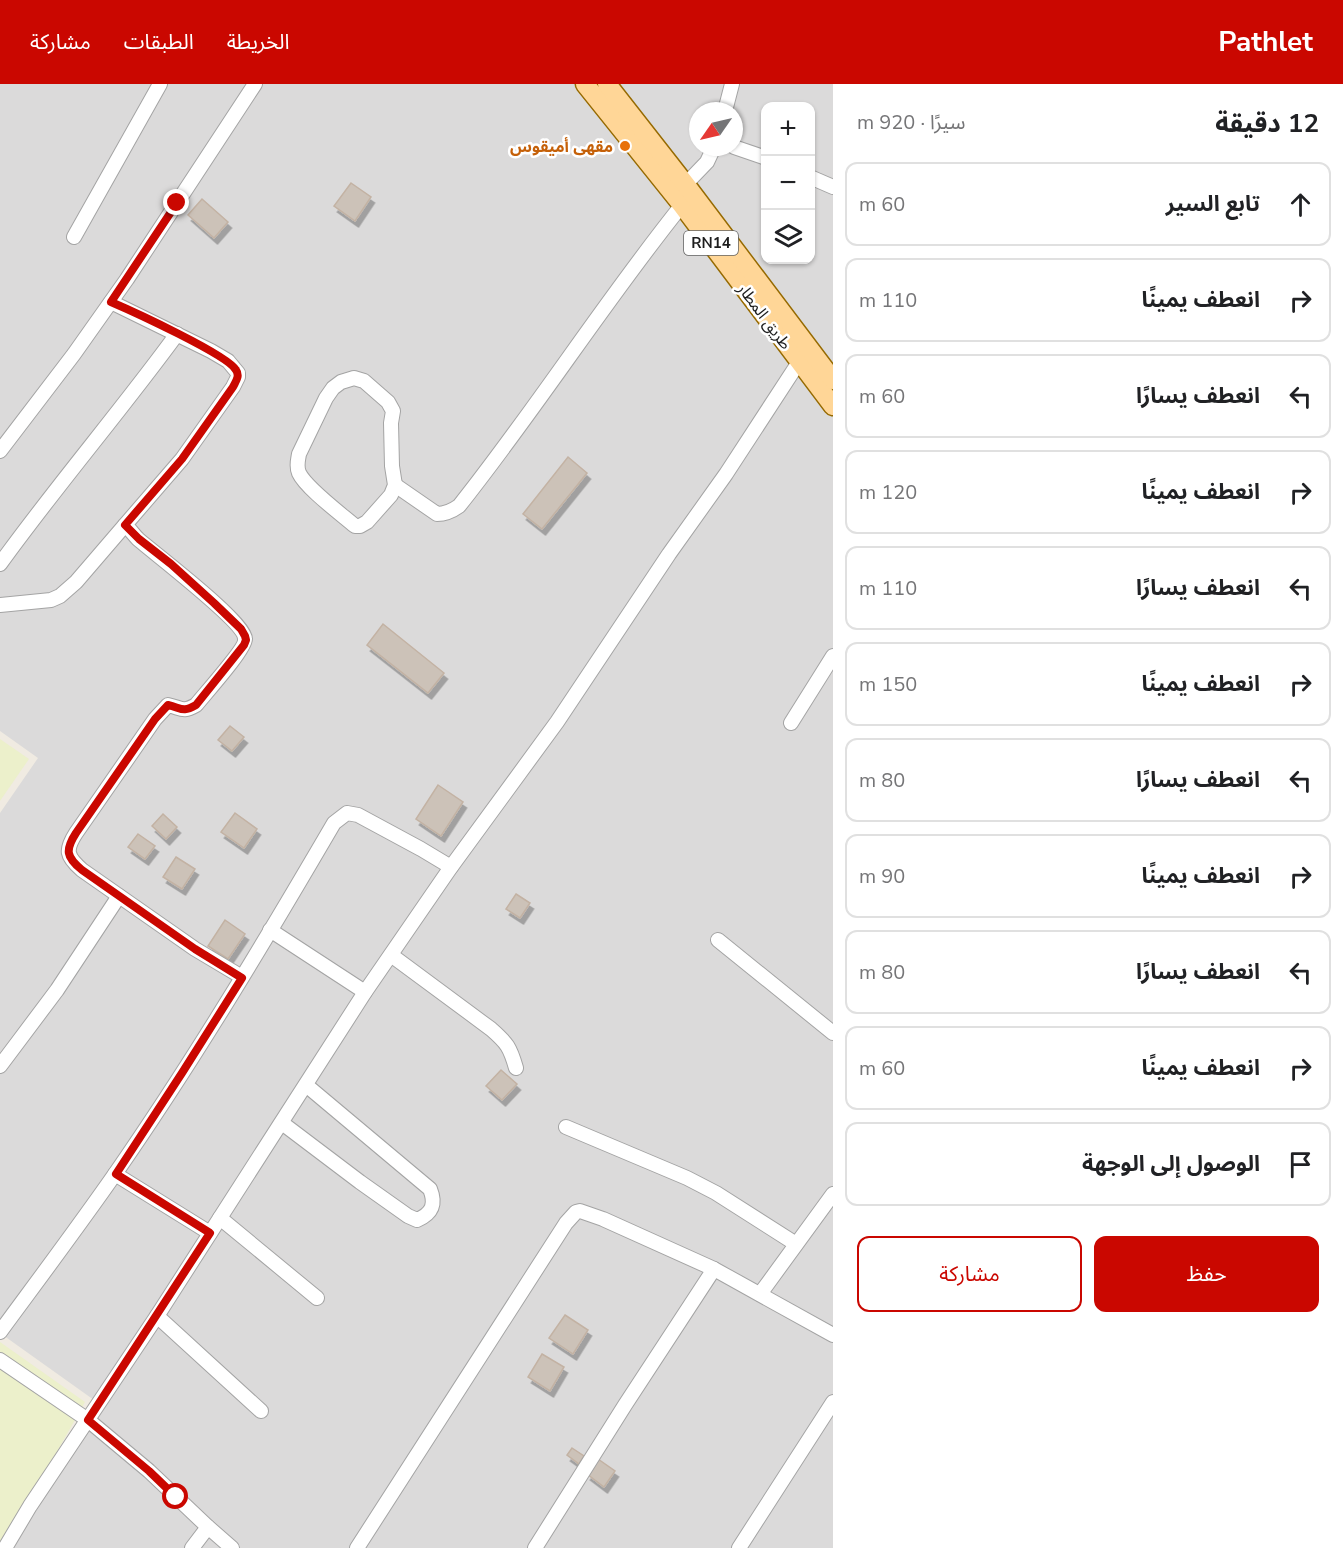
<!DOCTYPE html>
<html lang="ar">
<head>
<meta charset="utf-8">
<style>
  body { margin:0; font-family:"Nunito Sans","Noto Sans Arabic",sans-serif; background:#f6f6f6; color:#202124; direction:rtl }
  .controls { position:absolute; right:18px; top:18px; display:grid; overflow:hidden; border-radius:12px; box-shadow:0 2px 4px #0004 }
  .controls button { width:54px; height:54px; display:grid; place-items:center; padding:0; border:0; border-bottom:2px solid #e0e0e0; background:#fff; color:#202124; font:30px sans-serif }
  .compass { position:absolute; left:689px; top:18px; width:54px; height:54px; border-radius:50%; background:#fff; box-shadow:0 2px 4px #0004; rotate:236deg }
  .stop { position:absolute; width:18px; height:18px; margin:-14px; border:4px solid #ca0700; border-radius:50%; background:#fff }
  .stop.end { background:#ca0700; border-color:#fff; box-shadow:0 2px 6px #0008 }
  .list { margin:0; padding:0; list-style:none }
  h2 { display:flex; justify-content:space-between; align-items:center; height:78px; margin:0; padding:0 24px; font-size:26px }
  h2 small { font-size:20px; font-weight:400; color:#757577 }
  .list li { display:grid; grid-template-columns:39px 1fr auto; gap:18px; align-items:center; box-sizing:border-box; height:84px; margin:0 12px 12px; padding:0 12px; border:2px solid #e0e0e0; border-radius:12px }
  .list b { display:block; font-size:22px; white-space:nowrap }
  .list em { font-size:20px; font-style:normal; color:#757577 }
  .actions { display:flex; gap:12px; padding:18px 24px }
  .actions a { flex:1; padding:14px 0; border:2px solid #ca0700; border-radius:12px; text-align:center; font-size:21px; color:#ca0700 }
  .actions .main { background:#ca0700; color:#fff }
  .icon { flex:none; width:33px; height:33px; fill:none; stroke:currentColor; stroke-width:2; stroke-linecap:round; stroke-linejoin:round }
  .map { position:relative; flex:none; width:833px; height:1464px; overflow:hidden; direction:ltr }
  header { display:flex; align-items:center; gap:36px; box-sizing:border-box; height:84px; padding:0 30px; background:#ca0700; color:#fff }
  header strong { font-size:28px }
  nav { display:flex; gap:33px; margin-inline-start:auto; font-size:21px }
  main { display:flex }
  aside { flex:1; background:#fff }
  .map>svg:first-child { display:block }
  .residential { fill:#dbdada; fill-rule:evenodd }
  .farmland { fill:#ecf0cb }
  .building { fill:#ccc2b8; stroke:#c3b2a3; stroke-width:1.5; filter:url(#shadow) }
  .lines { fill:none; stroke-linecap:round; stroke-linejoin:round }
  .minor-casing { stroke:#a4a4a4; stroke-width:16 }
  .major-casing { stroke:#966a00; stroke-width:21 }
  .minor { stroke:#fff; stroke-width:14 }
  .major { stroke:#ffd697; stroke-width:18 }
  .route { stroke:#ca0700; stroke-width:8 }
  .food-dot { fill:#e8710a; stroke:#fff; stroke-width:2 }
  .labels { text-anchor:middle; stroke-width:5; stroke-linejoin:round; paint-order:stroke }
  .shield { fill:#fff; stroke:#616161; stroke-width:1.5 }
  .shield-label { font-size:15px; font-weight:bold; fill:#1d1d1d }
  .food-label { font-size:16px; font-weight:bold; fill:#c56008; stroke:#fff; text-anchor:end }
  .street-label { font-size:16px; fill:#1d1d1d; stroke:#fff }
</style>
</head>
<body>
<header>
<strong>Pathlet</strong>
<nav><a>الخريطة</a><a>الطبقات</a><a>مشاركة</a></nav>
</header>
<main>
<aside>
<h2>12 دقيقة<small>سيرًا · 920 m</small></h2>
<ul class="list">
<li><svg class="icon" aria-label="ahead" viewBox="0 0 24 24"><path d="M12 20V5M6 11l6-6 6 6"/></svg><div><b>تابع السير</b></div><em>60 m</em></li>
<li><svg class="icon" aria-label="right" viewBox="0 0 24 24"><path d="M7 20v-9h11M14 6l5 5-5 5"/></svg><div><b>انعطف يمينًا</b></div><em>110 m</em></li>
<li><svg class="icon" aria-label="left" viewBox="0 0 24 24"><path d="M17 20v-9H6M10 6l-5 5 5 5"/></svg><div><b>انعطف يسارًا</b></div><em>60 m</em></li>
<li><svg class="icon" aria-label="right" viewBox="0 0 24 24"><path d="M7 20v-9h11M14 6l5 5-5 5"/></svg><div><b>انعطف يمينًا</b></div><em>120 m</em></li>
<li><svg class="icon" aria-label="left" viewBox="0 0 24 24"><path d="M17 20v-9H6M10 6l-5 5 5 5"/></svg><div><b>انعطف يسارًا</b></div><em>110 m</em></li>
<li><svg class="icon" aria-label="right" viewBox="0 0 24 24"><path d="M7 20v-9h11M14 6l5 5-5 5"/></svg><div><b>انعطف يمينًا</b></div><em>150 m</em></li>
<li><svg class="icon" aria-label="left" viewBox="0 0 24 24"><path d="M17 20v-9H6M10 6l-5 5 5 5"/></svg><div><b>انعطف يسارًا</b></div><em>80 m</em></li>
<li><svg class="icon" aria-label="right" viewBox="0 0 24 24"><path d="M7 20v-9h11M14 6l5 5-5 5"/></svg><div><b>انعطف يمينًا</b></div><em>90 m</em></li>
<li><svg class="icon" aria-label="left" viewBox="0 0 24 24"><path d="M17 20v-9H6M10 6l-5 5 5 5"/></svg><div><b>انعطف يسارًا</b></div><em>80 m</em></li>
<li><svg class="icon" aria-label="right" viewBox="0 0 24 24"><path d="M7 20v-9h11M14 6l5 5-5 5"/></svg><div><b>انعطف يمينًا</b></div><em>60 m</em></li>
<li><svg class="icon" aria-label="arrive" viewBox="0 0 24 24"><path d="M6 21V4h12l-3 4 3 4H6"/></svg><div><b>الوصول إلى الوجهة</b></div></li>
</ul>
<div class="actions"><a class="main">حفظ</a><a>مشاركة</a></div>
</aside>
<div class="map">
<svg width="833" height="1464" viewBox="0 0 833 1464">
  <defs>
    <filter id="shadow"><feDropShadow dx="3.5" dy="6" stdDeviation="0" flood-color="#0004"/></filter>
  </defs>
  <rect width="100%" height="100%" fill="#f0ebe2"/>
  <!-- residential -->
  <path class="residential" d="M0,0H833V1464H11L94,1316L0,1249V729L38,674L0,647ZM766,22H810V176H766ZM698,27H734V63H698Z"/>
  <!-- farmland -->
  <g class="farmland">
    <path d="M0,655L29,675L0,717Z"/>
    <path d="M0,1258L85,1318L3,1464H0Z"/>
  </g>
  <!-- building -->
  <g class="building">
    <path d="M351,99L371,113L355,137L334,122Z"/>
    <path d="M202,115L228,138L214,154L188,131Z"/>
    <path d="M568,373L587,389L542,445L523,430Z"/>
    <path d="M383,540L444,589L428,609L367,561Z"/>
    <path d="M230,642L244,653L232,667L218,656Z"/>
    <path d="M438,701L463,718L441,752L416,735Z"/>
    <path d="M235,729L257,745L244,764L221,748Z"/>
    <path d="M163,730L177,743L166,755L152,742Z"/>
    <path d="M138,750L155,762L145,775L128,763Z"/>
    <path d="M176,773L195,785L182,805L163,793Z"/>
    <path d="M516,810L530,819L520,834L506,825Z"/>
    <path d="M225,836L245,850L228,875L208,862Z"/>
    <path d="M501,986L517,1000L502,1016L486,1002Z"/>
    <path d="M565,1231L588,1246L573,1270L549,1254Z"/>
    <path d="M542,1270L564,1283L550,1307L528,1293Z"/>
    <path d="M572,1364L584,1372L579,1380L567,1371Z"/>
    <path d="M598,1375L615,1387L604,1403L587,1390Z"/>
  </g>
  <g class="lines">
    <!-- minor casing -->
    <g class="minor-casing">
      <g id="minor">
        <path d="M725,27L732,0"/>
        <path d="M734,63L766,74"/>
        <path d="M810,93L833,103"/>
        <path d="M680,106L707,78L714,63"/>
        <path d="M74,153L160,0"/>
        <path d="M111,218L211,267L228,277L238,289V293L233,303L182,375L125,441C130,445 133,450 138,455C155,470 245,538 245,555C246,564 204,611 196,621C182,629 182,624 168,621L155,635L76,749C65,766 66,772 82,786L195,865L242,893"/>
        <path d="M354,294L364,297L388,318L393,327L391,339L392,382L395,401L391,411L367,438L360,442H355C341,430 306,404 299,389C296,382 298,377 299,370L326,314L333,304L341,298Z"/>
        <path d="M0,367L74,270L127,195L255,0"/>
        <path d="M395,401L437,430C446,430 452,427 459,422C537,324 604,218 682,121"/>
        <path d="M0,480C57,401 120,328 177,250"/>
        <path d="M0,521L51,516L60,512L76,498L125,441"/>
        <path d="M791,639L833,572"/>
        <path d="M270,846L365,908"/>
        <path d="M718,856L833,949"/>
        <path d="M391,871L491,945C507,959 510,963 516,984"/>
        <path d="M0,982L57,906L119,812"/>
        <path d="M282,1039L360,1098L408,1132L417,1136C433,1129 436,1120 430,1105L306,1001"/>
        <path d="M566,1043L687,1094L716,1109L796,1160"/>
        <path d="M115,1090L210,1149"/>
        <path d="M220,1134L317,1214"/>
        <path d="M760,1210L833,1110"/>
        <path d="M157,1232L261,1327"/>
        <path d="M0,1248C39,1195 78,1143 115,1090C194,976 265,857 334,739L347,729L358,731L421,765L451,783"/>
        <path d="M0,1276L88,1336L149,1387L208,1443L232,1464"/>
        <path d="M5,1464L30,1422L157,1232L365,908L451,783L557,638L669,470L726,390L799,278"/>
        <path d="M192,1464L208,1443"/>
        <path d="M357,1464L566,1139L576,1128L580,1127L603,1135L714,1185L833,1251"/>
        <path d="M535,1464L625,1321L714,1185"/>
        <path d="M739,1464L833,1318"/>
      </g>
    </g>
    <!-- major casing -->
    <g class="major-casing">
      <g id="major">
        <path d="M585,0L682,121L833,322"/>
        <path d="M607,0L686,101L833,296"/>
      </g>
    </g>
    <!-- minor -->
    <use href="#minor" class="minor"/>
    <!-- major -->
    <use href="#major" class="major"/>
  </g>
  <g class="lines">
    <!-- route -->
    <path class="route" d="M176,1413L149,1387L88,1336L210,1149L116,1090L182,989L242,894L195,865L82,786C66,773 65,766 76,749L155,635L168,621C182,624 182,629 196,621L244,561L246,556L245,552L241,545L214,519L171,480L139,455L125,441L182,375L233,303C236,297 240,292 236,286C228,271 132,227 111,218L177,119"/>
  </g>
  <!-- markers -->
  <circle class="food-dot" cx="625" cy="62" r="6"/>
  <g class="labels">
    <!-- shield labels -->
    <rect class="shield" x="684" y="147" width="54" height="24" rx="4.5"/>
    <g class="shield-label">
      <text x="711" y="164">RN14</text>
    </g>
    <!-- food labels -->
    <g class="food-label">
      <text x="613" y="68">مقهى أميقوس</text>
    </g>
    <!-- street labels -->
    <g class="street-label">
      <text transform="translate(765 232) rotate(53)" y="6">طريق المطار</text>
    </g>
  </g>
</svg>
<div class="controls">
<button>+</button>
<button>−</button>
<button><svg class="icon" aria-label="layers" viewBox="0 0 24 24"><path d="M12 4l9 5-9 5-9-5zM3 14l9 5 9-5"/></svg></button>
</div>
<svg class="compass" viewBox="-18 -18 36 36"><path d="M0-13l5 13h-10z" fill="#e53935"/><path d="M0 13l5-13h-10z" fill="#757577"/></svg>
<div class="stop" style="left:176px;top:1413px"></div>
<div class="stop end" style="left:177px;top:119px"></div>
</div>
</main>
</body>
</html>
